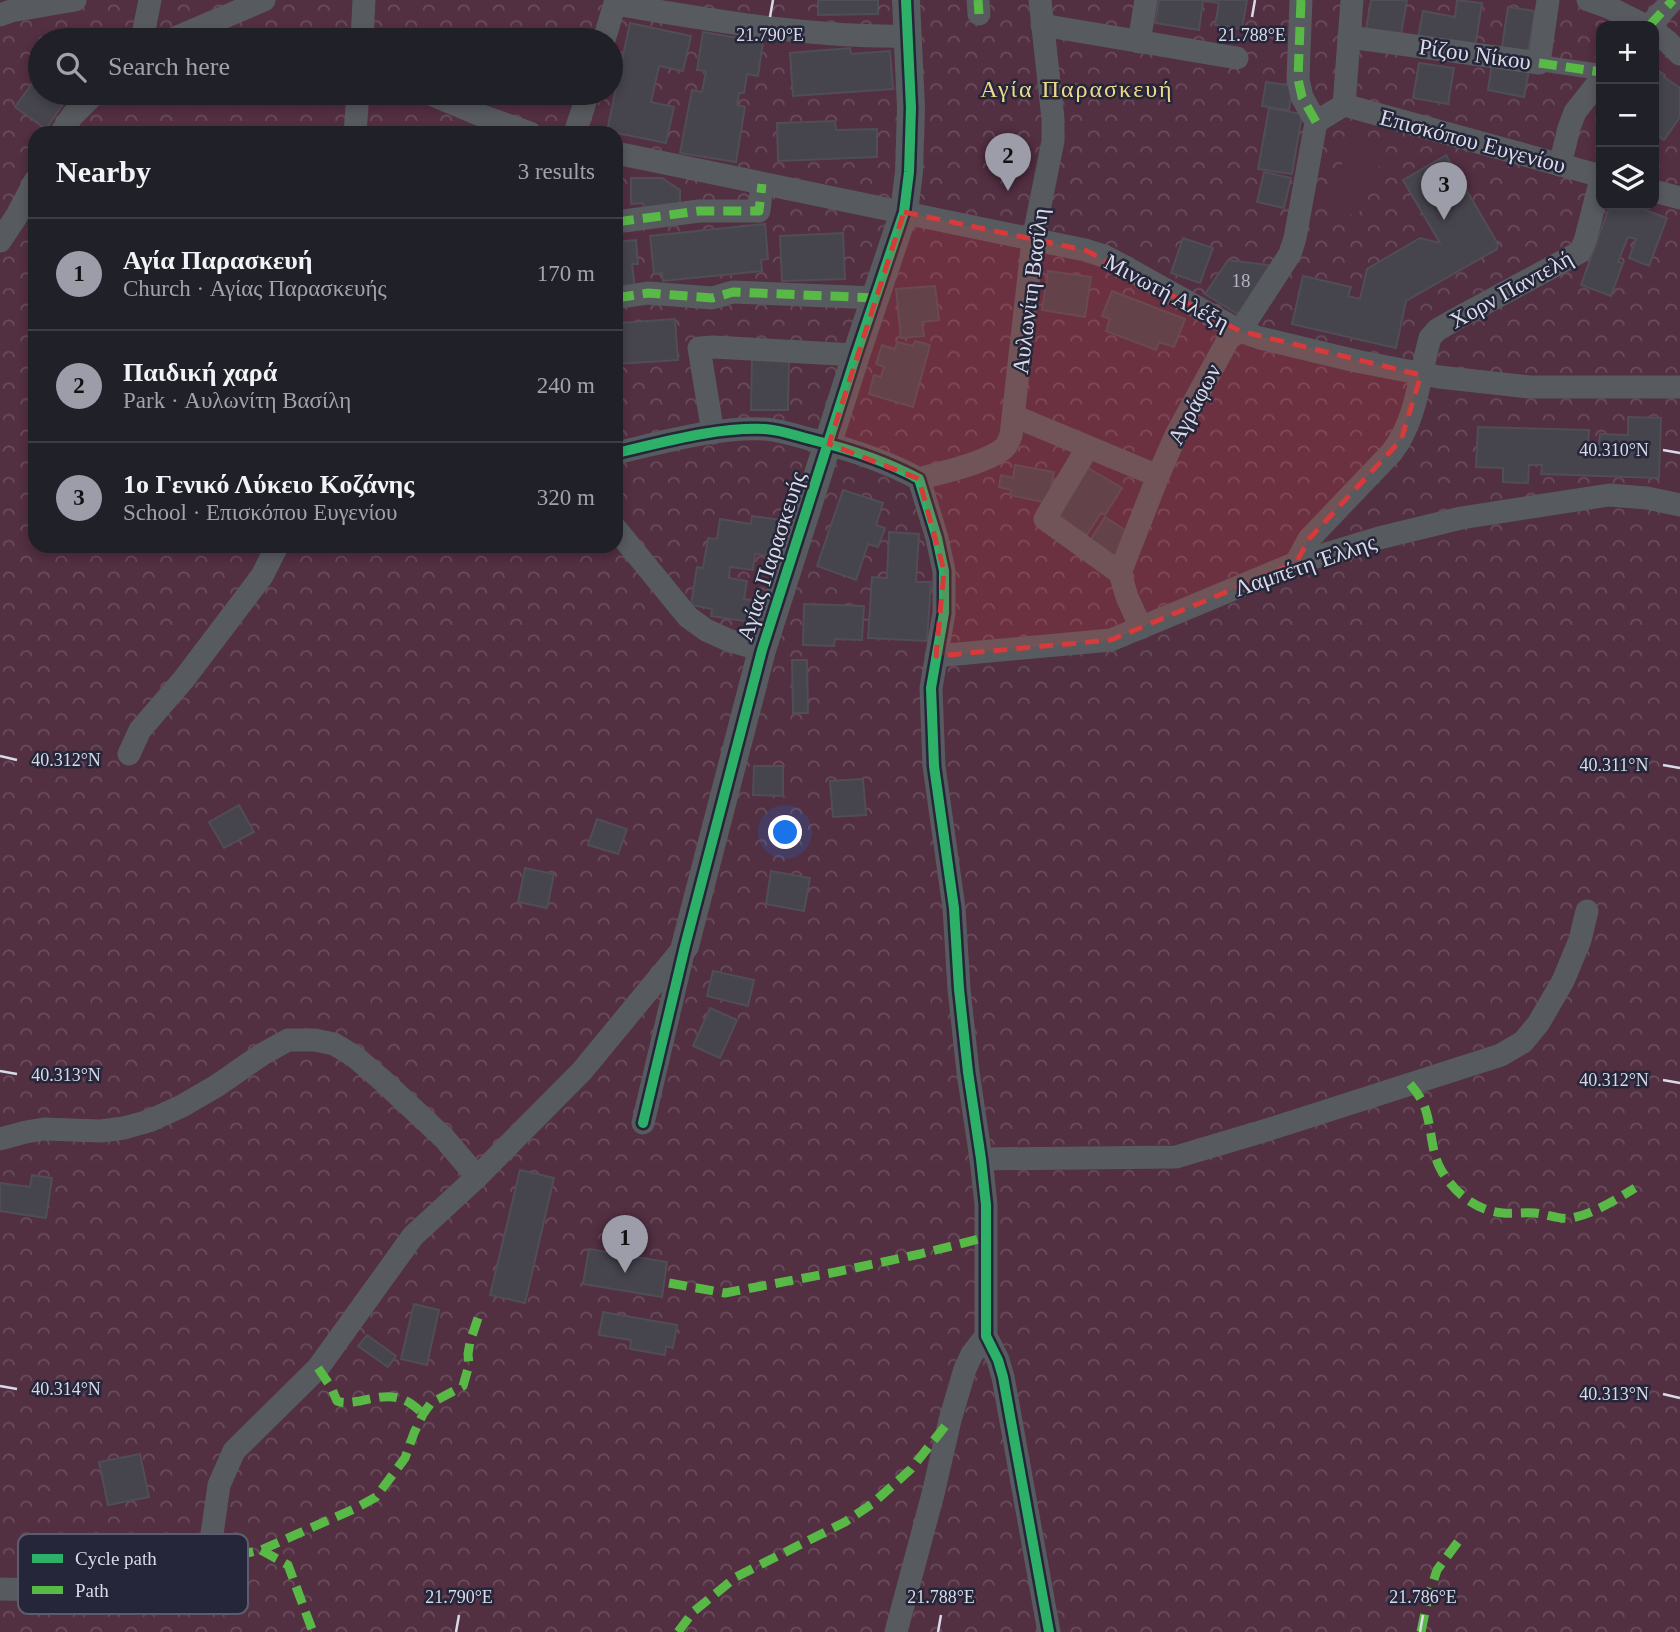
<!DOCTYPE html>
<html lang="en">
<head>
<meta charset="utf-8">
<style>
  body { margin:0; font-family:Georgia,serif; background:#282830; color:#f1f3f6 }
  .controls { position:absolute; right:21px; top:21px; display:grid; overflow:hidden; border-radius:14px; box-shadow:0 4px 10px #0003 }
  .controls button { width:63px; height:63px; display:grid; place-items:center; padding:0; border:0; border-bottom:2px solid #3d3e45; background:#202028; color:#f1f3f6; font:35px sans-serif }
  .you { position:absolute; left:786px; top:833px; width:24px; height:24px; margin:-18px; border:5px solid #fff; border-radius:50%; background:#1a73e8; box-shadow:0 0 0 10px #1a73e833 }
  .badge { display:grid; place-items:center; width:46px; height:46px; border-radius:50%; background:#9c9da9; color:#111; font-size:23px; font-weight:700 }
  .pin { position:absolute; translate:-50% -58px; filter:drop-shadow(0 2px 4px #0008) }
  .pin::after { content:''; position:absolute; top:37px; width:24px; height:21px; background:inherit; clip-path:polygon(0 0,100% 0,50% 100%) }
  .list { margin:0; padding:0; list-style:none }
  h2 { display:flex; justify-content:space-between; align-items:center; height:91px; margin:0; padding:0 28px; font-size:30px }
  h2 small { font-size:23px; font-weight:400; color:#a2a3a8 }
  .list li { display:grid; grid-template-columns:46px 1fr auto; gap:21px; align-items:center; box-sizing:border-box; height:112px; padding:0 28px; border-top:2px solid #3d3e45 }
  .list b { display:block; font-size:26px; white-space:nowrap }
  .list p { margin:0; font-size:23px; white-space:nowrap; color:#a2a3a8 }
  .list em { font-size:23px; font-style:normal; color:#a2a3a8 }
  .icon { flex:none; width:38px; height:38px; fill:none; stroke:currentColor; stroke-width:2; stroke-linecap:round; stroke-linejoin:round }
  .map { position:relative; flex:none; width:1680px; height:1632px; overflow:hidden }
  .search { position:absolute; background:#202028; box-shadow:0 4px 10px #0003; left:28px; top:28px; width:595px; height:77px; display:flex; align-items:center; gap:18px; box-sizing:border-box; padding:0 24px; border-radius:38px; color:#a2a3a8; font-size:26px }
  .panel { position:absolute; background:#202028; box-shadow:0 4px 10px #0003; left:28px; top:126px; width:595px; height:427px; border-radius:21px }
  .map>svg:first-child { display:block }
  .park { fill:url(#park-crowns); fill-rule:evenodd }
  .pitch { fill:#522f41 }
  .building { fill:#46444d; stroke:#504d57; stroke-width:2 }
  .lines { fill:none; stroke-linecap:round; stroke-linejoin:round }
  .pedestrian { stroke:#575a5e; stroke-width:16 }
  .minor { stroke:#575a5e; stroke-width:23 }
  .tertiary { stroke:#575a5e; stroke-width:28 }
  .quiet { stroke:#58b947; stroke-width:9; stroke-dasharray:18 9; stroke-linecap:butt }
  .cycleway-casing { stroke:#252639; stroke-width:15 }
  .cycleway { stroke:#2db169; stroke-width:10 }
  .marked { fill:#d63a3b; fill-opacity:0.2; stroke:#d63a3b; stroke-width:5; stroke-dasharray:14 9; stroke-linejoin:round }
  .ticks { fill:none; stroke:#dadbe8; stroke-width:2.5 }
  .labels { text-anchor:middle; stroke-width:5; stroke-linejoin:round; paint-order:stroke }
  .number-label { font-size:19px; fill:#b5b5c1 }
  .street-label { font-size:23px; fill:#dadbe8; stroke:#252639 }
  .neighbourhood-label { font-size:24px; letter-spacing:2px; fill:#f0d88b; stroke:#252639 }
  .key { fill:#252639; stroke:#5b5c6e; stroke-width:2 }
  .key-label { font-size:19px; fill:#dadbe8 }
  .ticks-label { font-size:18px; text-anchor:middle; fill:#dadbe8; stroke:#252639; stroke-width:5; stroke-linejoin:round; paint-order:stroke }
</style>
</head>
<body>
<div class="map">
<svg width="1680" height="1632" viewBox="0 0 1680 1632">
  <defs>
    <pattern id="park-crowns" width="20" height="18" patternUnits="userSpaceOnUse" patternTransform="scale(1.75)"><rect width="20" height="18" fill="#522f41"/><path d="M2 6a3 3 0 1 1 6 0M12 15a3 3 0 1 1 6 0" fill="none" stroke="#6a4d5c"/></pattern>
  </defs>
  <rect width="100%" height="100%" fill="#2a2a35"/>
  <!-- park -->
  <path class="park" d="M0,0H1680V1632H0ZM1601,26H1654V205H1601ZM40,40H611V93H40ZM35,133H616V546H35Z"/>
  <!-- pitch -->
  <path class="pitch" d="M1355,134L1387,148L1357,217L1325,203Z"/>
  <!-- building -->
  <g class="building">
    <path d="M818,0H878V14L818,15Z"/>
    <path d="M1159,0H1247L1242,29L1215,25L1219,3L1203,1L1199,30L1155,23Z"/>
    <path d="M1371,0H1407L1401,35L1366,29Z"/>
    <path d="M1457,0L1482,3L1475,47L1418,38L1423,11L1455,17Z"/>
    <path d="M1508,7L1535,11L1528,52L1502,47Z"/>
    <path d="M630,23L691,36L683,71L659,66L651,102L674,107L666,143L607,131Z"/>
    <path d="M703,32L763,42L758,76L747,74L744,93H739L737,105L745,107L736,162L680,153L692,90L702,92L706,71L697,70Z"/>
    <path d="M850,48L851,54L890,51L893,89L793,96L790,53Z"/>
    <path d="M1419,63L1454,68L1448,104L1413,98Z"/>
    <path d="M1492,64L1529,70L1524,97L1488,90Z"/>
    <path d="M1654,68L1665,75L1664,77L1680,88V117L1664,140L1654,133Z"/>
    <path d="M39,74L40,75V93H65L69,95L46,129L15,107Z"/>
    <path d="M1266,82L1293,86L1289,110L1262,106Z"/>
    <path d="M1269,108L1302,114L1292,174L1258,169Z"/>
    <path d="M835,121L836,130L877,129V157L778,161L777,123Z"/>
    <path d="M1446,155L1498,244L1497,249L1406,301L1396,348L1292,324L1303,276L1351,287L1348,296L1360,299L1367,269L1420,238L1440,243L1403,180Z"/>
    <path d="M1264,172L1291,178L1284,208L1257,202Z"/>
    <path d="M631,178H662L680,190V209L644,211L643,203L631,204Z"/>
    <path d="M1610,205H1632L1667,218L1649,266L1629,258L1636,239L1628,237L1618,262L1623,263L1611,296L1581,285Z"/>
    <path d="M765,224L768,259L761,260L762,271L663,281L662,273L654,274L650,236Z"/>
    <path d="M843,233L845,279L782,281L780,236Z"/>
    <path d="M1183,238L1213,248L1200,283L1171,273Z"/>
    <path d="M636,240L638,264H632L635,288L616,289V242Z"/>
    <path d="M1228,260L1276,266L1244,318L1205,294Z"/>
    <path d="M1048,271L1091,277L1085,317L1042,310Z"/>
    <path d="M935,286L939,320L922,322L924,336L901,338L896,289Z"/>
    <path d="M1112,291L1185,319L1174,347L1159,342L1156,350L1106,331L1110,319L1102,316Z"/>
    <path d="M675,319L678,360L616,364V327H621L620,323Z"/>
    <path d="M915,341L930,345L913,407L869,394L874,375L881,377L884,367L876,364L882,345L895,349L897,342L913,346Z"/>
    <path d="M752,356L789,357L788,410H751Z"/>
    <path d="M1628,417L1661,418L1659,478L1541,474L1542,465H1529L1528,483L1503,482V468L1476,467L1478,427L1589,430L1588,444L1599,445L1600,434L1628,435Z"/>
    <path d="M1015,465L1054,472L1048,503L1010,495L1011,490L999,487L1001,475L1013,478Z"/>
    <path d="M1083,465L1122,488L1105,515L1101,513L1087,535L1054,515Z"/>
    <path d="M843,490L883,503L876,525L885,528L878,547L868,544L856,580L817,566Z"/>
    <path d="M752,516L782,520L776,557L755,554L753,570L730,567L729,578L747,581L744,599L762,601L758,623L711,616L712,609L691,605L697,567L703,568L708,538L717,539L720,519L751,524Z"/>
    <path d="M1105,517L1131,534L1115,559L1089,542Z"/>
    <path d="M889,532L919,534L916,582H931L927,641L868,638L872,577L887,578Z"/>
    <path d="M804,604L864,606L862,640L835,639L834,646L803,645Z"/>
    <path d="M792,660H807L808,713H793Z"/>
    <path d="M754,766H783V796L753,795Z"/>
    <path d="M863,779L866,815L833,817L830,781Z"/>
    <path d="M239,805L254,832L224,848L209,822Z"/>
    <path d="M597,819L627,829L618,854L588,845Z"/>
    <path d="M525,868L554,874L547,908L518,902Z"/>
    <path d="M771,871L810,878L804,911L766,904Z"/>
    <path d="M713,971L754,980L748,1006L707,996Z"/>
    <path d="M710,1008L737,1020L720,1058L693,1046Z"/>
    <path d="M520,1170L554,1178L525,1303L490,1295Z"/>
    <path d="M32,1175L52,1178L46,1218L0,1211V1183L30,1187Z"/>
    <path d="M589,1249L667,1262L662,1297L583,1284Z"/>
    <path d="M414,1304L439,1310L427,1365L401,1359Z"/>
    <path d="M603,1312L677,1325L673,1348L666,1346L665,1355L630,1349L631,1340L599,1335Z"/>
    <path d="M367,1335L396,1356L388,1367L358,1346Z"/>
    <path d="M140,1454L149,1497L108,1505L99,1462Z"/>
  </g>
  <g class="lines">
    <!-- pedestrian -->
    <path class="pedestrian" d="M1539,63L1601,72"/>
    <!-- minor -->
    <g class="minor">
      <path d="M978,0L979,14"/>
      <path d="M1301,0L1298,79L1302,97L1316,122"/>
      <path d="M1588,0L1608,7L1646,26"/>
      <path d="M615,4C712,20 810,38 908,36"/>
      <path d="M0,15L11,11L75,0"/>
      <path d="M1042,25L1237,58"/>
      <path d="M1649,26L1673,0"/>
      <path d="M1654,31L1667,41L1680,54"/>
      <path d="M1349,37L1539,63L1548,0"/>
      <path d="M142,40L150,0"/>
      <path d="M170,40L264,0"/>
      <path d="M362,40L364,0"/>
      <path d="M604,40L616,0"/>
      <path d="M1139,42L1146,0"/>
      <path d="M428,93L485,117L530,133"/>
      <path d="M1344,105L1601,176"/>
      <path d="M61,133L72,116L95,93"/>
      <path d="M355,133L358,93"/>
      <path d="M575,133L588,93"/>
      <path d="M616,153L1085,250L1104,256L1125,267L1240,331L1260,338L1356,361L1439,377L1530,387H1680"/>
      <path d="M1560,165L1569,128L1575,112L1601,79"/>
      <path d="M1654,191L1680,198"/>
      <path d="M616,222L699,211H759L762,184"/>
      <path d="M0,241L16,217L35,181"/>
      <path d="M616,298L648,293L712,298L733,292L876,298"/>
      <path d="M1014,416L1158,476"/>
      <path d="M713,433L699,348L713,347L856,355"/>
      <path d="M1088,447L1045,519L1120,573"/>
      <path d="M616,453C664,442 716,427 765,429C781,430 797,436 813,440C849,449 886,461 919,479L937,538L944,571V613L931,688L934,766L954,908L959,989L968,1072L981,1159L986,1205V1336L998,1360L1003,1377L1049,1632"/>
      <path d="M919,479C942,472 983,464 1003,449C1007,446 1009,441 1011,435L1033,240L1053,141V119L1040,0"/>
      <path d="M616,529L688,617L706,630L728,640L762,650"/>
      <path d="M1296,563L1309,539L1392,452C1417,419 1419,377 1430,338L1437,330L1456,319L1580,252L1585,241L1601,179"/>
      <path d="M1141,628L1127,597L1120,573L1158,476L1176,435L1229,338L1240,331L1290,254L1295,238L1316,122L1344,105L1352,0"/>
      <path d="M936,656L1111,640L1296,563L1379,538L1461,518L1609,495L1647,498L1680,505"/>
      <path d="M129,754L140,730L184,679L262,576L277,546"/>
      <path d="M643,1123L683,953"/>
      <path d="M0,1139L26,1132L44,1129L101,1131L124,1128L149,1121L182,1106L218,1085L261,1055L288,1040H315L334,1044L354,1056L382,1080L444,1138L477,1177"/>
      <path d="M981,1159L1176,1157L1270,1129L1501,1055L1523,1042L1538,1024L1563,981L1580,940L1587,911"/>
      <path d="M0,1589L44,1590L158,1588L179,1583L191,1578L200,1570L209,1555L219,1485L234,1451L318,1368L413,1236L477,1177L582,1071L685,946"/>
      <path d="M896,1632L933,1494L950,1420L965,1369L972,1354L986,1336"/>
    </g>
    <!-- tertiary -->
    <path class="tertiary" d="M685,946L762,650L856,355L904,212L909,172L911,108L906,0"/>
    <!-- quiet -->
    <g class="quiet">
      <path d="M978,0L979,14"/>
      <path d="M1301,0L1298,79L1302,97L1316,122"/>
      <path d="M1649,26L1673,0"/>
      <path d="M1539,63L1601,72"/>
      <path d="M616,222L699,211H759L762,184"/>
      <path d="M616,298L648,293L712,298L733,292L876,298"/>
      <path d="M1410,1084C1417,1092 1423,1101 1426,1111C1432,1131 1431,1150 1440,1168C1453,1192 1476,1211 1503,1213C1514,1214 1524,1212 1535,1213C1547,1214 1560,1220 1572,1218C1595,1213 1615,1200 1635,1188"/>
      <path d="M669,1283L725,1293L836,1272L920,1254L987,1237"/>
      <path d="M318,1368L331,1387L337,1401C345,1404 351,1402 360,1401C388,1395 401,1392 423,1414"/>
      <path d="M261,1550L288,1565L313,1632"/>
      <path d="M209,1555L230,1557L261,1550L356,1508L376,1497L405,1458L414,1433L423,1414L431,1403L463,1386L469,1365L468,1354L470,1342L479,1315"/>
      <path d="M678,1632L693,1612L736,1577L845,1522L872,1504L911,1469L950,1420"/>
      <path d="M1421,1632L1428,1598L1437,1570L1463,1535"/>
    </g>
    <!-- cycleway casing -->
    <g class="cycleway-casing">
      <g id="cycleway">
        <path d="M616,453C664,442 716,427 765,429C781,430 797,436 813,440C849,449 886,461 919,479L937,538L944,571V613L931,688L934,766L954,908L959,989L968,1072L981,1159L986,1205V1336L998,1360L1003,1377L1049,1632"/>
        <path d="M643,1123L685,946L762,650L856,355L904,212L909,172L911,108L906,0"/>
      </g>
    </g>
    <!-- cycleway -->
    <use href="#cycleway" class="cycleway"/>
  </g>
  <!-- marked area -->
  <path class="marked" d="M904,212L1085,250L1240,331L1421,375L1401,440L1309,539L1296,563L1111,640L936,656L944,571L919,479L829,444Z"/>
  <!-- ticks -->
  <path class="ticks" d="M770,17L773,0M1252,17L1255,0M1663,450L1680,453M0,756L17,760M1663,765L1680,768M0,1071L17,1074M1663,1080L1680,1083M0,1386L17,1389M1663,1394L1680,1398M456,1632L459,1615M938,1632L941,1615M1420,1632L1423,1615"/>
  <g class="labels">
    <!-- number labels -->
    <g class="number-label">
      <text x="1241" y="287">18</text>
    </g>
    <!-- street labels -->
    <g class="street-label">
      <text transform="translate(1475 54) rotate(8)" y="8">Ρίζου Νίκου</text>
      <text transform="translate(1473 141) rotate(15)" y="8">Επισκόπου Ευγενίου</text>
      <text transform="translate(1511 289) rotate(-29)" y="8">Χορν Παντελή</text>
      <text transform="translate(1030 291) rotate(-83)" y="8">Αυλωνίτη Βασίλη</text>
      <text transform="translate(1167 292) rotate(28)" y="8">Μινωτή Αλέξη</text>
      <text transform="translate(1194 404) rotate(-62)" y="8">Αγράφων</text>
      <text transform="translate(771 556) rotate(-72)" y="8">Αγίας Παρασκευής</text>
      <text transform="translate(1305 565) rotate(-19)" y="8">Λαμπέτη Έλλης</text>
    </g>
    <!-- neighbourhood labels -->
    <g class="neighbourhood-label">
      <text x="1077" y="97">Αγία Παρασκευή</text>
    </g>
  </g>
  <!-- legend -->
  <rect x="18" y="1534" width="230" height="80" rx="10" class="key"/>
  <rect x="32" y="1554" width="31" height="9" fill="#2db169"/>
  <rect x="32" y="1586" width="31" height="8" fill="#58b947"/>
  <g class="key-label">
    <text x="75" y="1565">Cycle path</text>
    <text x="75" y="1597">Path</text>
  </g>
  <g class="ticks-label">
    <text x="770" y="41">21.790°E</text>
    <text x="1252" y="41">21.788°E</text>
    <text x="1614" y="456">40.310°N</text>
    <text x="66" y="766">40.312°N</text>
    <text x="1614" y="771">40.311°N</text>
    <text x="66" y="1081">40.313°N</text>
    <text x="1614" y="1086">40.312°N</text>
    <text x="66" y="1395">40.314°N</text>
    <text x="1614" y="1400">40.313°N</text>
    <text x="459" y="1603">21.790°E</text>
    <text x="941" y="1603">21.788°E</text>
    <text x="1423" y="1603">21.786°E</text>
  </g>
</svg>
<div class="controls">
<button>+</button>
<button>−</button>
<button><svg class="icon" aria-label="layers" viewBox="0 0 24 24"><path d="M12 4l9 5-9 5-9-5zM3 14l9 5 9-5"/></svg></button>
</div>
<div class="you"></div>
<div class="pin badge" style="left:625px;top:1273px">1</div>
<div class="pin badge" style="left:1008px;top:191px">2</div>
<div class="pin badge" style="left:1444px;top:220px">3</div>
<div class="search"><svg class="icon" aria-label="search" viewBox="0 0 24 24"><circle cx="10" cy="10" r="6"/><path d="M15 15l6 6"/></svg>Search here</div>
<section class="panel">
<h2>Nearby<small>3 results</small></h2>
<ul class="list">
<li><span class="badge">1</span><div><b>Αγία Παρασκευή</b><p>Church · Αγίας Παρασκευής</p></div><em>170 m</em></li>
<li><span class="badge">2</span><div><b>Παιδική χαρά</b><p>Park · Αυλωνίτη Βασίλη</p></div><em>240 m</em></li>
<li><span class="badge">3</span><div><b>1ο Γενικό Λύκειο Κοζάνης</b><p>School · Επισκόπου Ευγενίου</p></div><em>320 m</em></li>
</ul>
</section>
</div>
</body>
</html>
